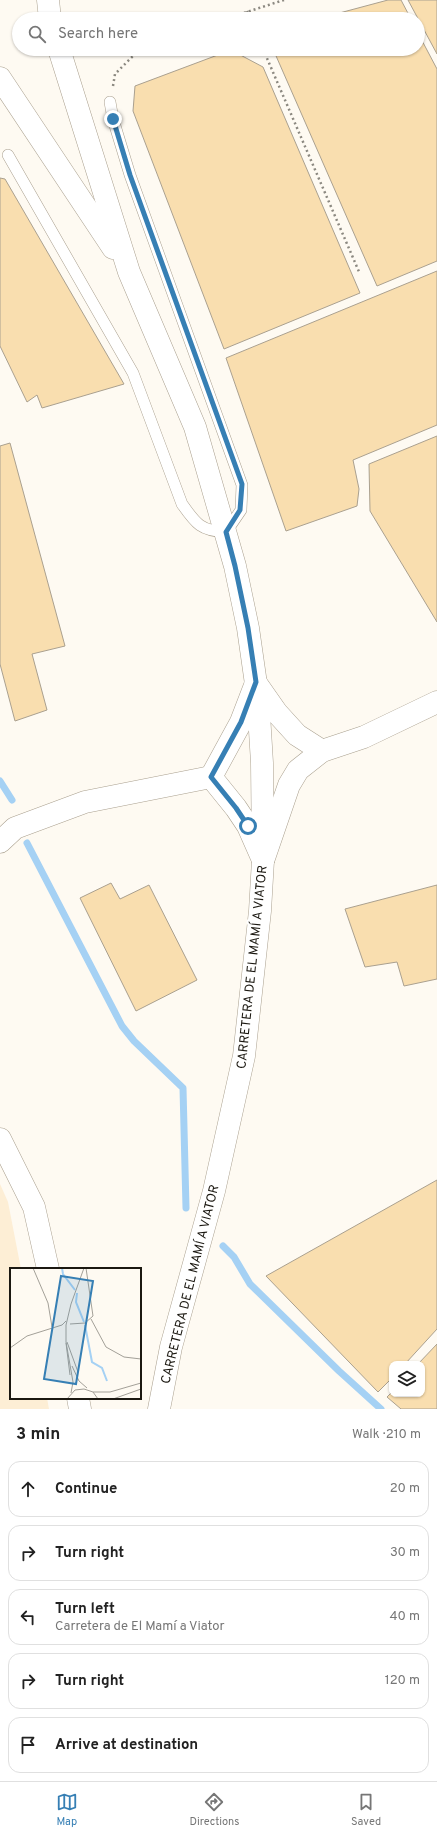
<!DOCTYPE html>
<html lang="en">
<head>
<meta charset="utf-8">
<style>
  body { margin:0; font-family:Overpass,sans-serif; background:#f6f6f6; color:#222 }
  .controls { position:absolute; right:12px; bottom:12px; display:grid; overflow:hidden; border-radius:8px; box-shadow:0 1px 3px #0004 }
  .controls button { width:36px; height:36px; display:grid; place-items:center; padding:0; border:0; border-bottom:1px solid #e0e0e0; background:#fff; color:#222; font:20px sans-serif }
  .stop { position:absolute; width:12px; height:12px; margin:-9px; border:3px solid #367fb4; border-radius:50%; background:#fff }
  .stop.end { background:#367fb4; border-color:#fff; box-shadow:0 1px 4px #0008 }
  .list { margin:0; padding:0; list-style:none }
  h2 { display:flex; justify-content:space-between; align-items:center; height:52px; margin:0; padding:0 16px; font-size:17px }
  h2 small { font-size:13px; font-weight:400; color:#767676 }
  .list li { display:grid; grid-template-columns:26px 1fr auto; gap:12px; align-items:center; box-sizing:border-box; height:56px; margin:0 8px 8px; padding:0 8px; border:1px solid #e0e0e0; border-radius:12px }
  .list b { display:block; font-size:15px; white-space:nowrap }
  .list p { margin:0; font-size:13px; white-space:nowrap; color:#767676 }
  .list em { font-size:13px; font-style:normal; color:#767676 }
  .icon { flex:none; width:22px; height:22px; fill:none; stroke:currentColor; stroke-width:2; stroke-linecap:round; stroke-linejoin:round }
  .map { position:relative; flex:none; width:437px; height:1409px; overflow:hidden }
  .search { position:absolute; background:#fff; box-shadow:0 1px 3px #0004; left:12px; right:12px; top:12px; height:44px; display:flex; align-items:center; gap:10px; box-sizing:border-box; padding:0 14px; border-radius:22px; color:#767676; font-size:15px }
  .sheet { height:372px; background:#fff }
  nav { display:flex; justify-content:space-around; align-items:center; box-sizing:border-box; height:56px; border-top:1px solid #e0e0e0; background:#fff; font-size:11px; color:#767676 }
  nav a { display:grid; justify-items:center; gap:2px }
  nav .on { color:#367fb4 }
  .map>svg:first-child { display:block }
  .built { fill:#fdeed5 }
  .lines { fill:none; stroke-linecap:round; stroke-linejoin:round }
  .stream { stroke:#a5d1f4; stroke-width:7 }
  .building { fill:#f9deaf; stroke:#aaa08f }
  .service-casing { stroke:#aaa08f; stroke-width:12 }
  .minor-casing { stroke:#aaa08f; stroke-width:23 }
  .tertiary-casing { stroke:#aaa08f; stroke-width:23 }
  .path { stroke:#8c8981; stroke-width:2.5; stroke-dasharray:2 3; stroke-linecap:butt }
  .service { stroke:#fff; stroke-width:11 }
  .minor { stroke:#fff; stroke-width:22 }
  .tertiary { stroke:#fff; stroke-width:22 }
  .route { stroke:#367fb4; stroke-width:5 }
  .labels { text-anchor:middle; stroke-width:4; stroke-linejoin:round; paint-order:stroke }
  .street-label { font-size:13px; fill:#1b1811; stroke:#fff }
  .inset-river { fill:none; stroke:#a5d1f4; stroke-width:2 }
  .inset-road { fill:none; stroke:#a3a098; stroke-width:1 }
  .view { fill:#367fb4; fill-opacity:0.15; stroke:#367fb4; stroke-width:2 }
  .inset-edge { fill:none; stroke:#1b1811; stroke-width:2 }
</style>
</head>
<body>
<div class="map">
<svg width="437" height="1409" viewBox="0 0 437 1409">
  <rect width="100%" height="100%" fill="#fefaf2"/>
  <!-- built -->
  <path class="built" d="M0,1184L8,1202L21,1269H11V1398H47L49,1409H0Z"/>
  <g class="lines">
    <!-- stream -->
    <g class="stream">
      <path d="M0,781L12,800"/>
      <path d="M27,843L122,1026L134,1041L183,1088L186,1208"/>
      <path d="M223,1246L234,1257L250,1284L339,1371L381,1409"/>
    </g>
  </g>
  <!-- building -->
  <g class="building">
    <path d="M388,0H401L411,19H317Z"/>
    <path d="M408,0H437V54Z"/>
    <path d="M418,33L437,69V261L377,286L273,49H418Z"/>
    <path d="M231,50L263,67L360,293L224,349L133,111L135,86Z"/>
    <path d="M0,178L5,179L124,384L42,408L37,395L27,402L0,346Z"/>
    <path d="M437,271V425L353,460L359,489L357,506L286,531L226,358Z"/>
    <path d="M437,436V622L370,511L369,464Z"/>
    <path d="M10,443L65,646L32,654L47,710L15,721L0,664V446Z"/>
    <path d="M111,883L120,899L149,885L197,980L136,1011L80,898Z"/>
    <path d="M437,885V979L404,986L397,962L365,967L345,909Z"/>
    <path d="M437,1180V1329L405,1364H392V1378L378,1392L266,1276Z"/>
    <path d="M437,1344V1409H401L387,1397L392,1392V1394H422V1364H418Z"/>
  </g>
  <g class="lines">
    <!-- service casing -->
    <g class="service-casing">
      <path id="service" d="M8,155L133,373L182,504C196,524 201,531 226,532L241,510L242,485L130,175L113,119L110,102"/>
    </g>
    <!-- minor casing -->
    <g class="minor-casing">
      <g id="minor">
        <path d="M256,683L277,713L297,735L322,751"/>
        <path d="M211,777L241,722L256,683"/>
        <path d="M211,777L236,808L248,826L263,860"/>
        <path d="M0,842L15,828L85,802L211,777"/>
        <path d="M264,858L289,785L298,770L322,751L364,737L437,702"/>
        <path d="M0,1139L34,1207L48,1269"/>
        <path d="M78,1398L80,1409"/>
      </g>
    </g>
    <!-- tertiary casing -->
    <g class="tertiary-casing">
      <g id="tertiary">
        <path d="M48,0L50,19"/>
        <path d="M59,49L129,272L195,427L235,566L248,628L258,698L262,763L263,860L260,911L244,1056L214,1191L171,1347L159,1409"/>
        <path d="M0,78L113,248"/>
      </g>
    </g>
    <!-- path -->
    <g class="path">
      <path d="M247,11L251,19"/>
      <path d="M225,19L284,0"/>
      <path d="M263,49L360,274"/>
      <path d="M113,86L115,74L134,55L147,49"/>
    </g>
    <!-- service -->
    <use href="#service" class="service"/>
    <!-- minor -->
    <use href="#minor" class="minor"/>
    <!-- tertiary -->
    <use href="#tertiary" class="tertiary"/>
  </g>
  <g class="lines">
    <!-- route -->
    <path class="route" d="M113,119L130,175L242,484L240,510L226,532L235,566L248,628L256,682L241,722L211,777L236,808L248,826"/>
  </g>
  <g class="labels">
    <!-- street labels -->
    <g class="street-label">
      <text transform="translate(251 967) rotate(-84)" y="5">CARRETERA DE EL MAMÍ A VIATOR</text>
      <text transform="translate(189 1284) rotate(-76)" y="5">CARRETERA DE EL MAMÍ A VIATOR</text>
    </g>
  </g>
  <!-- overview -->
  <g transform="translate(10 1268)">
    <rect width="131" height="131" fill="#fefaf2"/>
    <path class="inset-river" d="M52,0L53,6L65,22M67,25L66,34L74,54M75,57L82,94L92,100L97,113"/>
    <path class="inset-road" d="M23,0L38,35L42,59M81,51L96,79L114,89L131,91M60,56L75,55L83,48L76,0M57,74L68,104M56,75L60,107M0,80L17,68L52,57L56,53M62,98L69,113L77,120M83,124H100L131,115M61,125L63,114L56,74V57L61,36L74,0M57,131L65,122L74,121L83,124L88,131M103,131L131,121"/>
    <path class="view" d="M51,8L83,13L66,116L34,111Z"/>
    <rect width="131" height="131" class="inset-edge"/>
  </g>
</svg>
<div class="controls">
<button><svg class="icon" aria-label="layers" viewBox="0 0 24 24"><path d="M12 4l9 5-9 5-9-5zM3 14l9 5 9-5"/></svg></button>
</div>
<div class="stop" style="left:248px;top:826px"></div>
<div class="stop end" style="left:113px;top:119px"></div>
<div class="search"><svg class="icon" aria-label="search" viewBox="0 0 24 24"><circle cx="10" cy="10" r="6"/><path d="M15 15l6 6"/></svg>Search here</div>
</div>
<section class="sheet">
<h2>3 min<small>Walk · 210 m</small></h2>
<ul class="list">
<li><svg class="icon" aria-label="ahead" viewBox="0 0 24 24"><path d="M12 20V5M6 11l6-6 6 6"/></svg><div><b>Continue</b></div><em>20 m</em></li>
<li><svg class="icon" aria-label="right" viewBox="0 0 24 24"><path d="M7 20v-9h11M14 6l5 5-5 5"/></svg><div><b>Turn right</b></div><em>30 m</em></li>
<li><svg class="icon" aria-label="left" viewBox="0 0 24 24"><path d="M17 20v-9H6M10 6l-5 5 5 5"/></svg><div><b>Turn left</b><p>Carretera de El Mamí a Viator</p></div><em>40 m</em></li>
<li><svg class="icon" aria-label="right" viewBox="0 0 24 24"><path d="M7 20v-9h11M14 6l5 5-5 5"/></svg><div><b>Turn right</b></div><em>120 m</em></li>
<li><svg class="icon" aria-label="arrive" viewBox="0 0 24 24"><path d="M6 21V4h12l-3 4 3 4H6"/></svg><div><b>Arrive at destination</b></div></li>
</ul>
</section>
<nav>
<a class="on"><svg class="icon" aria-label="map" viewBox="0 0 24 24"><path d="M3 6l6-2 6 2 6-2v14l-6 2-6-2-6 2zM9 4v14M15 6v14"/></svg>Map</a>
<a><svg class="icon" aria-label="directions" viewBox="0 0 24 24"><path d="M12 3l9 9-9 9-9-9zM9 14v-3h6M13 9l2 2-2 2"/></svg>Directions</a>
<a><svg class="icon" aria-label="saved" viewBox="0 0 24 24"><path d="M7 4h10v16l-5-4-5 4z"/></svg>Saved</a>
</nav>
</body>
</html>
